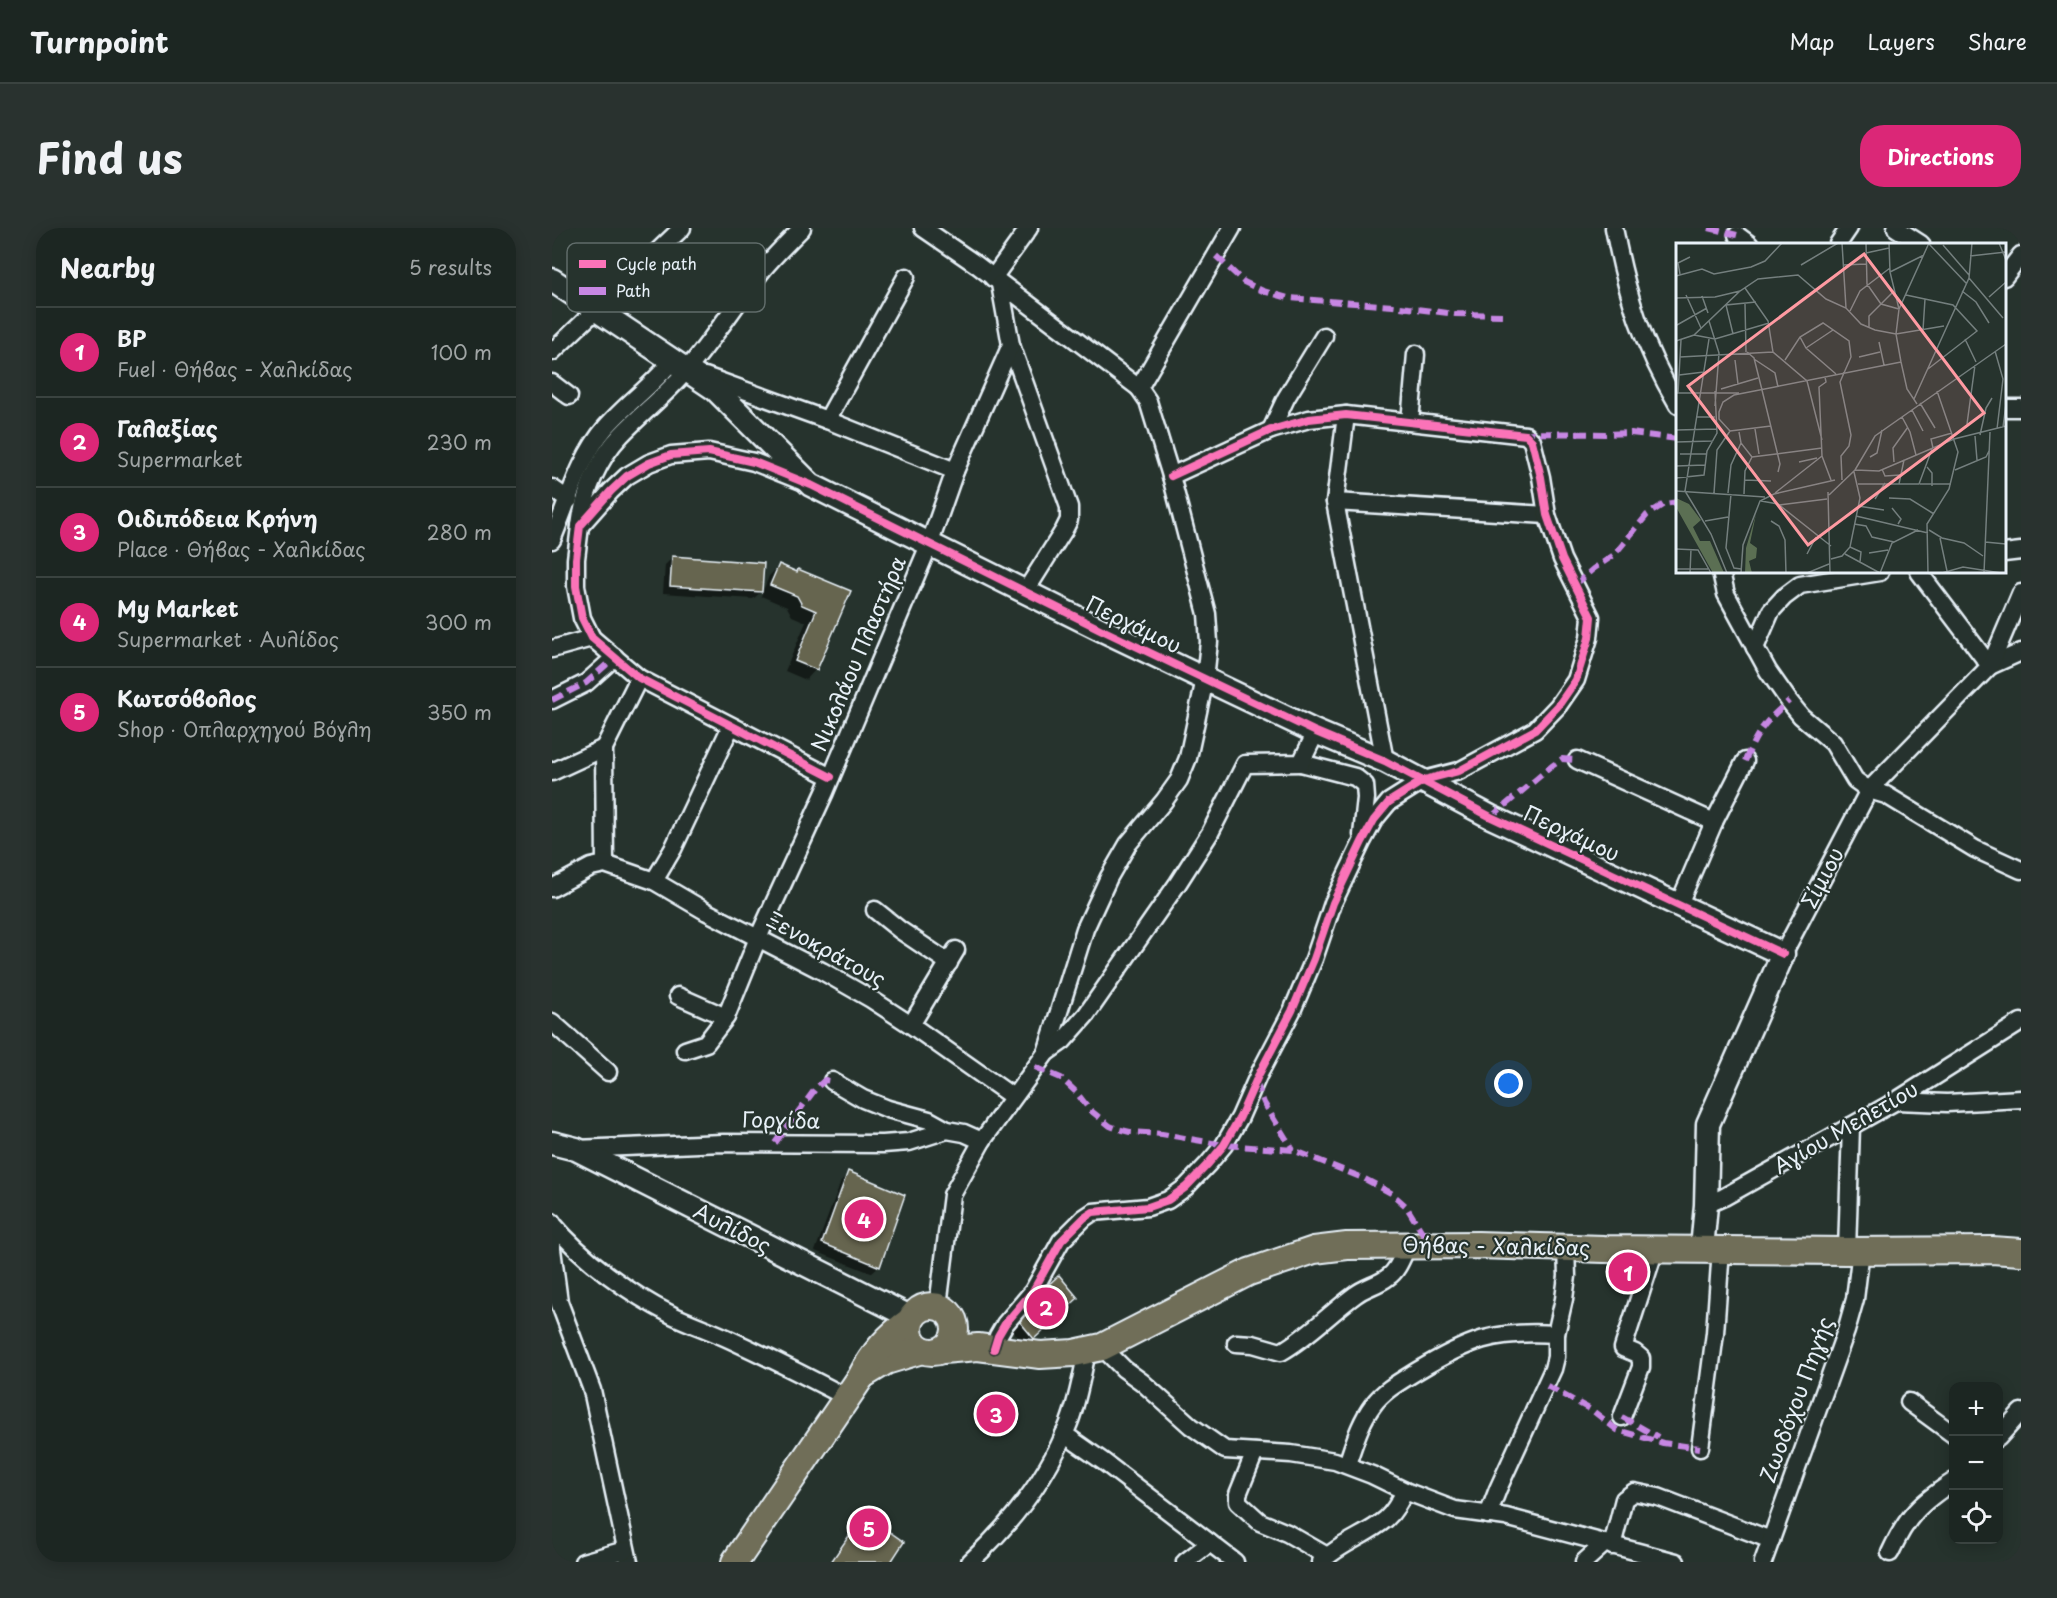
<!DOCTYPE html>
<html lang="en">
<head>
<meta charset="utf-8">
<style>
  body { margin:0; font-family:"Playpen Sans",sans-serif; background:#29322f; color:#f1f3f6 }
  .controls { position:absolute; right:18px; bottom:18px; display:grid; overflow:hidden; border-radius:12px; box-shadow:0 3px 15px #0003 }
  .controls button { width:54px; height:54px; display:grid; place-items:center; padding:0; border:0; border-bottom:2px solid #3a4340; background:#1c2622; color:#f1f3f6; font:30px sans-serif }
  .you { position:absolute; left:957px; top:856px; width:21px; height:21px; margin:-15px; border:4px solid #fff; border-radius:50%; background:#1a73e8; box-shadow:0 0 0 9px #1a73e833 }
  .badge { display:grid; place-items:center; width:39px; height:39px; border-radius:50%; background:#db2777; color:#fff; font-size:20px; font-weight:700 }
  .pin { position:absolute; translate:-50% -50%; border:3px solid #fff; box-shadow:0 2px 6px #0006 }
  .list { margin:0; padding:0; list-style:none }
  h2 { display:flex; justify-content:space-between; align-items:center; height:78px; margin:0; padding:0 24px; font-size:26px }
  h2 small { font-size:20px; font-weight:400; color:#a0a5a5 }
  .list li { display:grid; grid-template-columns:39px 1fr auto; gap:18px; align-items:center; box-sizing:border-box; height:90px; padding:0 24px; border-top:2px solid #3a4340 }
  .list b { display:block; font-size:22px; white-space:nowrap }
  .list p { margin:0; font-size:20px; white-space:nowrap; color:#a0a5a5 }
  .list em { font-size:20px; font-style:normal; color:#a0a5a5 }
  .icon { flex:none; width:33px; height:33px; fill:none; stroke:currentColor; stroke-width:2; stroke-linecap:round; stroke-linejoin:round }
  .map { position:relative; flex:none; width:1469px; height:1334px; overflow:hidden; border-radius:24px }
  header { display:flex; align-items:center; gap:36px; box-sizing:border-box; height:84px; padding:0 30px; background:#1c2622; border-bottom:2px solid #3a4340 }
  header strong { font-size:28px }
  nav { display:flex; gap:33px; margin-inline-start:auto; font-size:21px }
  .intro { display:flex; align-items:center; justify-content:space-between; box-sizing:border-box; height:144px; padding:0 36px }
  h1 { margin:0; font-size:42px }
  .button { padding:15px 27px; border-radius:24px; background:#db2777; color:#fff; font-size:21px; font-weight:700 }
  main { display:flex; gap:36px; padding:0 36px }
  aside { flex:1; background:#1c2622; border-radius:24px; box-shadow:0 3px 15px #0003 }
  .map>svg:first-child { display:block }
  .shadow { fill:#0007 }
  .building { fill:#666550; stroke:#e8f1f8; stroke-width:1.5 }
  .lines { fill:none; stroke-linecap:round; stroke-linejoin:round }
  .street-casing { stroke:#e8f1f8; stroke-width:21 }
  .secondary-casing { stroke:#e8f1f8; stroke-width:27 }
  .primary-casing { stroke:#e8f1f8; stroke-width:30 }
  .street { stroke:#26332d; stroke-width:16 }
  .secondary { stroke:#26332d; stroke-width:22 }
  .primary { stroke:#706e59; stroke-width:26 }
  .quiet { stroke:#c787e3; stroke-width:6; stroke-dasharray:12 6; stroke-linecap:butt }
  .cycleway-casing { stroke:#26332d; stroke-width:11 }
  .cycleway { stroke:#fb73b8; stroke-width:8 }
  .labels { text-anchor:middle; stroke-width:4.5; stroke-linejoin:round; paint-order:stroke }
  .street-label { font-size:21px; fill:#e8f1f8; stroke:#26332d }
  .inset-road { fill:none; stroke:#747f7e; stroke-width:1.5 }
  .view { fill:#ff9aa2; fill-opacity:0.15; stroke:#ff9aa2; stroke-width:3 }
  .inset-edge { fill:none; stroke:#e8f1f8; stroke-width:3 }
  .key { fill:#26332d; stroke:#606c6a; stroke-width:1.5 }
  .key-label { font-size:16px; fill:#e8f1f8 }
</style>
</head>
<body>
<header>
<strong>Turnpoint</strong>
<nav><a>Map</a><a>Layers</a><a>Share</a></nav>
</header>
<div class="intro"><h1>Find us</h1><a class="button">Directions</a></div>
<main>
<aside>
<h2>Nearby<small>5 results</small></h2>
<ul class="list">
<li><span class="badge">1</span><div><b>BP</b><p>Fuel · Θήβας - Χαλκίδας</p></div><em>100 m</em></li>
<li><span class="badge">2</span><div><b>Γαλαξίας</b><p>Supermarket</p></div><em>230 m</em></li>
<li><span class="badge">3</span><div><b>Οιδιπόδεια Κρήνη</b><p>Place · Θήβας - Χαλκίδας</p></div><em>280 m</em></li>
<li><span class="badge">4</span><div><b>My Market</b><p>Supermarket · Αυλίδος</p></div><em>300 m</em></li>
<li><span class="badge">5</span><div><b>Κωτσόβολος</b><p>Shop · Οπλαρχηγού Βόγλη</p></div><em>350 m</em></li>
</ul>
</aside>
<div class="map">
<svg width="1469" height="1334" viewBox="0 0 1469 1334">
  <rect width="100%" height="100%" fill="#26332d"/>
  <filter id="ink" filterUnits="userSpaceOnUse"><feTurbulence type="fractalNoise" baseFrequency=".0167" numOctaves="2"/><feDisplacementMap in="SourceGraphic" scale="12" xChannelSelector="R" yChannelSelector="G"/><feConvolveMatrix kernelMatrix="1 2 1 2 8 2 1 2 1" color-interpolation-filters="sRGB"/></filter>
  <g filter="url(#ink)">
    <!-- shadow -->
    <g class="shadow">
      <path d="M120,330L209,364L201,371L111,365L113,337Z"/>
      <path d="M227,338L244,345L247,342L297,364L264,441L254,452L233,443L254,394L240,388L235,379L209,368L217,348Z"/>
      <path d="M297,945L327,1038L319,1045L263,1023L289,953Z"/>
      <path d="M1059,1040L1079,1049L1077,1051L1057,1050V1042Z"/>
      <path d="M507,1049L517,1077L473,1117L456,1097Z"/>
      <path d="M312,1288L337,1334H278L304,1296Z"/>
    </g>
    <!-- building -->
    <g class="building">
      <path d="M120,328L212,335L210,364L118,358Z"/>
      <path d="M227,336L245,344L246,341L299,363L265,442L243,433L264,383L250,377L245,368L218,357Z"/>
      <path d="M296,943L353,967L328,1039L270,1015Z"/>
      <path d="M1059,1039H1081L1080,1050L1058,1049Z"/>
      <path d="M507,1047L526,1070L482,1111L463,1088Z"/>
      <path d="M312,1286L352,1314L339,1334H279Z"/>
    </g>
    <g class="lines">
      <!-- street casing -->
      <g class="street-casing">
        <g id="street">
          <path d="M371,0L425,37L587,160"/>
          <path d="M1062,0C1075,68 1090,116 1126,177"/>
          <path d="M1344,0L1369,16"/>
          <path d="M1185,7L1197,16"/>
          <path d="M1286,16L1297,0"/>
          <path d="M1452,49L1469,27"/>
          <path d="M441,50L477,0"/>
          <path d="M459,117L517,279V292L512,302L473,364"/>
          <path d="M0,124L130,0"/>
          <path d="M153,148L275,192L403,243"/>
          <path d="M0,155L17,168"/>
          <path d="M1452,180H1469"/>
          <path d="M794,187L783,274L833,533"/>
          <path d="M275,192L354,49"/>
          <path d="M858,194L864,126"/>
          <path d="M719,202L734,170L772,108"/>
          <path d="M252,254L202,234L157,224L119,227L97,235L75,248L59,263L28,298L24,331V358L30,390L40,410L87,450L279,549"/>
          <path d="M0,260L17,272"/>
          <path d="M783,274L995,287"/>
          <path d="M28,298C32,265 46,231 69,207C90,185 114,167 134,143C162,110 185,74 212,40C224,26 237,13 250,0"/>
          <path d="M0,312C16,274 27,230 54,199C75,175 101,157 120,133"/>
          <path d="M1452,325L1469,323"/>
          <path d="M1169,344L1174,366L1216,443L1237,473L1249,488L1281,515L1303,552L1317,562L1334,567L1423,621L1469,642"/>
          <path d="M1367,344L1438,438L1469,424"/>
          <path d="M1203,420L1219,383L1232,369L1248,357L1328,344"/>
          <path d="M0,421L40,410"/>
          <path d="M0,472L34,455L63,429"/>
          <path d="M1025,532L1162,594"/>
          <path d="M749,535L803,549L813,557L814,570L810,607"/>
          <path d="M0,544L52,520"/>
          <path d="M53,636L52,520L87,450"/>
          <path d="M102,653L121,621L179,498"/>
          <path d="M0,660L39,639L53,636L102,653L155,684L270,743L319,771L359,797L461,869"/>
          <path d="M1127,676L1162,594L1193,533"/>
          <path d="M323,682L348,702L397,735"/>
          <path d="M1231,726L1317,562L1438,438L1469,365"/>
          <path d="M126,768L174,789"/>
          <path d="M0,794L56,844"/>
          <path d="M359,797L404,722"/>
          <path d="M133,822L154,815L174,789L206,710L273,564L377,317L403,243L459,117L448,56"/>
          <path d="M494,825L533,701L557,649L576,616L612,573L627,552L636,530L653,451L657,414L655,386L619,248L596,173L587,160L680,0"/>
          <path d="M280,853L311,871L336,881L377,892L395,902"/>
          <path d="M1344,873L1395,875L1469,871"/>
          <path d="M24,921L171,915L331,916L357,914L395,902L412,905L430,913"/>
          <path d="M1154,977L1172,969L1344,873L1469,794"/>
          <path d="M0,994V1021L7,1074L40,1162L77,1334"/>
          <path d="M0,995C30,1031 78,1066 120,1087C139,1096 160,1103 179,1112C218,1130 256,1149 294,1169"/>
          <path d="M1295,1023L1299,898"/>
          <path d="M386,1078L400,967L430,913L494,825L511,813L534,787L626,655L658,605L693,536L749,535L764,504"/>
          <path d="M684,1115L701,1116L729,1124C757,1108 777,1086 803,1067C813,1059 826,1057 836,1049C846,1043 851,1027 856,1017"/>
          <path d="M550,1119L572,1141L590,1154L639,1198L673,1222L739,1226L783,1233L820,1247L853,1263L903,1282L954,1289L1124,1334"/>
          <path d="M442,1121L446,1108L453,1096L481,1063L509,1013L532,990L541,984L596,979L616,972L634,959L656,936L672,917L688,889L706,848L740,783L762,731L781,675L810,614L822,592L837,574L872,552L907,543L983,502L1006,478L1024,452L1037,410L1039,389L1010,331L995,287L989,249L980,213L974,207L794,187L757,191L719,202L619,248"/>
          <path d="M1357,1174L1402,1207"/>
          <path d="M1070,1189L1089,1139V1130L1083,1125L1071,1120L1103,1021"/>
          <path d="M512,1206L552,1234L683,1334"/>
          <path d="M1446,1210L1469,1184"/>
          <path d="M1148,1220L1163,1105L1169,1021"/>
          <path d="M703,1224L686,1266V1274L708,1294L735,1305L775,1328"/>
          <path d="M795,1236C802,1216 808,1194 821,1177C832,1162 849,1153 865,1143C917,1112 942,1102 1004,1106"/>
          <path d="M936,1287L946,1261L1001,1141L1004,1129V1106L1012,1071L1015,1048L1014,1020"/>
          <path d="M1060,1318L1072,1271L1082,1264L1106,1269L1219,1312"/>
          <path d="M1338,1325C1355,1288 1368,1275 1402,1253"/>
          <path d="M31,1334L73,1322"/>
          <path d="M418,1334C460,1295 496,1249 517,1195C526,1172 530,1147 535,1123"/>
          <path d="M633,1334L658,1315"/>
          <path d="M769,1334C788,1315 814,1308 834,1291C843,1283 848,1273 853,1263"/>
          <path d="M1032,1334L1052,1316"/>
          <path d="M1211,1334L1294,1103L1303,1071L1309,1022"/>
        </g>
      </g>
      <!-- secondary casing -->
      <g class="secondary-casing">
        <g id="secondary">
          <path d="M0,52L163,161L259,257L548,401L764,504L833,533L939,589L1231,726L1156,896L1154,977L1150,1021"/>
          <path d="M0,915L24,921L360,1090"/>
        </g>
      </g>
      <!-- primary casing -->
      <g class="primary-casing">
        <g id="primary">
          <circle cx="380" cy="1101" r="23"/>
          <path d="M391,1122L426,1119L488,1127L522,1125L550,1119L697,1044L762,1022L795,1018L926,1017L1052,1021L1295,1023L1440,1022L1469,1024"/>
          <path d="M311,1147L334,1133L370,1122"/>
          <path d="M183,1334L309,1149C321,1125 336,1108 358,1093"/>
        </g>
      </g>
      <!-- street -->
      <use href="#street" class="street"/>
      <!-- secondary -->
      <use href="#secondary" class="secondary"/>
      <!-- primary -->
      <use href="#primary" class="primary"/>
      <!-- quiet -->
      <g class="quiet">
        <path d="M1157,0L1185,7"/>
        <path d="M664,28L692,54L711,63L736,70L841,78L903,86L953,87"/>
        <path d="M970,205L1053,206L1079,205L1126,211"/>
        <path d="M1023,357L1041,341L1062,327L1095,287L1112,276L1126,274"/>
        <path d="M0,472L34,455L63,429"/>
        <path d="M1193,533C1205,504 1213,493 1237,473"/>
        <path d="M939,589L1000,538L1010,531L1025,532"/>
        <path d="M483,839L509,850L524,864L538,882L558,898L566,901L578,904L610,906L672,917L741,922L811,950L839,965L854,978L878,1017"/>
        <path d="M704,854L712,875L741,922"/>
        <path d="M223,915L264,860L273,852L280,853"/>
        <path d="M995,1158L1041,1183L1065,1202L1111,1215L1148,1220"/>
        <path d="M1070,1189L1106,1209"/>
      </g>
      <!-- cycleway casing -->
      <g class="cycleway-casing">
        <g id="cycleway">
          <path d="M279,549L87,450L40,410L30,390L24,358V331L28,298L59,263L75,248L97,235L119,227L157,224L202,234L259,257L548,401L764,504L833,533L939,589L1231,726"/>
          <path d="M442,1121L446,1108L453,1096L481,1063L509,1013L532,990L541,984L596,979L616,972L634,959L656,936L672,917L688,889L706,848L740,783L762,731L781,675L810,614L822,592L837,574L872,552L907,543L983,502L1006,478L1024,452L1037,410L1039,389L1010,331L995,287L989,249L980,213L974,207L794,187L757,191L719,202L619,248"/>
        </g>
      </g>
      <!-- cycleway -->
      <use href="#cycleway" class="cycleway"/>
    </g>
  </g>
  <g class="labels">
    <!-- street labels -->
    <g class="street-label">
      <text transform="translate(581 397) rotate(26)" y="7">Περγάμου</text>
      <text transform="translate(307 426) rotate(-67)" y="7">Νικολάου Πλαστήρα</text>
      <text transform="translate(1019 606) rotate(25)" y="7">Περγάμου</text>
      <text transform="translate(1271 650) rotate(-62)" y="7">Σίμιου</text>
      <text transform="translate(274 722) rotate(29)" y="7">Ξενοκράτους</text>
      <text transform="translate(229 893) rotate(1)" y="7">Γοργίδα</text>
      <text transform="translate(1294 900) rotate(-30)" y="7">Αγίου Μελετίου</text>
      <text transform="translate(180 1001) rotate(27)" y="7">Αυλίδος</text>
      <text transform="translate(944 1019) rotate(1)" y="7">Θήβας - Χαλκίδας</text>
      <text transform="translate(1245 1172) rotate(-70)" y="7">Ζωοδόχου Πηγής</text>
    </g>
  </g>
  <!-- overview -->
  <g transform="translate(1124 15)">
    <rect width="330" height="330" fill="#26332d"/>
    <path d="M0,255L13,261L25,277L17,284L24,298H34L48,330H37L0,264ZM80,271L74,300L81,305L80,315L73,318L76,330H69L70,305Z" fill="#5b6f53"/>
    <path class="inset-road" d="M166,0L170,65M190,0L191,41L205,61L223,66L253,0M213,0L214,29L223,66L220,91L225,119L231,146L241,161M323,0L330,17M253,1L290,40M267,2L293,32M190,10L213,5M294,13L330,9M125,22L162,0M167,22L190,21M214,29L248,12M4,31L2,20L14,14M0,33L26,26L38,31L75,24L89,18L106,0M293,35L327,75M69,45L92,78L97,109L131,138L146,197M286,48L300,59L313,80M10,52L25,85M230,52L277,62L301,88L252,126M26,53L32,70M313,54L330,39M0,55L39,54L64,48L82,36L122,32L150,56L170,65L185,81L199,87L220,91L268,83M69,61L70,109M174,68L184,48L214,25M33,78L43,110L39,163M1,82L31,65M193,84V73L218,48M247,87L249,56M57,91L50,62L80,59M18,92L39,96L93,80M124,94L130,105L160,131M33,96L9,248L35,291L51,330M289,96L300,119M0,98L18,92L64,48M203,99L208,122M130,105L157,87M319,108L327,136L321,186M71,109L78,115L86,147L104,221L102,229M4,114L97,109M183,114L204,109M78,116L99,130L102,144M59,117L62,141M109,117L124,94L147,80L173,98L175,114L164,139L175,192L173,203L165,213L166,237M3,132L28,129M149,134L150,139L143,144L146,213L155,237M45,146L82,135M0,150H63M2,150L5,97M238,156L293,35L296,0M244,160L259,185M236,167L247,188M20,174H39M226,174L234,189L240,212M291,181L299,122M327,184L330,161M79,186L83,211M0,187L41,186M54,188L43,176V169L47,159L58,152L225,119M54,188L95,183M63,189L65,200L76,214M304,192L310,165L316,155M299,193L301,217M0,199L37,198M257,205L255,196L276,190M4,211H30M76,214L146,205M194,214L201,210L206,187M123,219L141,215M218,219L217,205L232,184M0,223L29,222M251,224L256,230V243M206,226L209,233L224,232M179,227L203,228L278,196L330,183M279,227L310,214L313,208M0,235L28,232L31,208L41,190L39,148M69,237L95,238M182,241H243L256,206M223,241L228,217M244,241H275M0,248L89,254M152,249L154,330M38,250L41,207L54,188M52,250L55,222L65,200M99,250L146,213M55,251L50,305L58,325L65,326M68,251L69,228L76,214M153,252L179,227L199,193L330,101M213,255L234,256L258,271M199,256L209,240M85,258L102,261L155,303M103,262L151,256M182,263L208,267M216,265L225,276L222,281M180,273L252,290M29,278L52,274M95,278L103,283L109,297L110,330M178,281L190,283L196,294L218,299M253,287L266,295L288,300L307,313M264,295L271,328M309,299L330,301M174,304L185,309L184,319M0,306L22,307L35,330M193,310L212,307M131,311L140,294M169,311L204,330M155,316L166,313L174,304L184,255L178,229M0,326H32M14,330L15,306M65,330L67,302L84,258L98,251L159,237M131,330L153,321M204,330L216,300L242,287M252,330L251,281L273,246L282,209L261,148M266,330L287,324L325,330M308,330L314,189"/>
    <path class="view" d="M188,11L308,170L132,302L12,143Z"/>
    <rect width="330" height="330" class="inset-edge"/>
  </g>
  <!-- legend -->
  <rect x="15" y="15" width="198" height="69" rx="9" class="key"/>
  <rect x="27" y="32" width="27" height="8" fill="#fb73b8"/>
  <rect x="27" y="59" width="27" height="8" fill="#c787e3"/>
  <g class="key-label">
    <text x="64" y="42">Cycle path</text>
    <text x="64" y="69">Path</text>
  </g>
</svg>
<div class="controls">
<button>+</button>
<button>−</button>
<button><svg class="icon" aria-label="locate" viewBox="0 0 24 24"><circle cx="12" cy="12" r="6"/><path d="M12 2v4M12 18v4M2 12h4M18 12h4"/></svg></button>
</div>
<div class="you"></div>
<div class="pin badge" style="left:1076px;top:1044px">1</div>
<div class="pin badge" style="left:494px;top:1079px">2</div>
<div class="pin badge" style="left:444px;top:1186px">3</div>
<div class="pin badge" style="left:312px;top:991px">4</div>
<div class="pin badge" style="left:317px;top:1300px">5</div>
</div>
</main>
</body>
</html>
